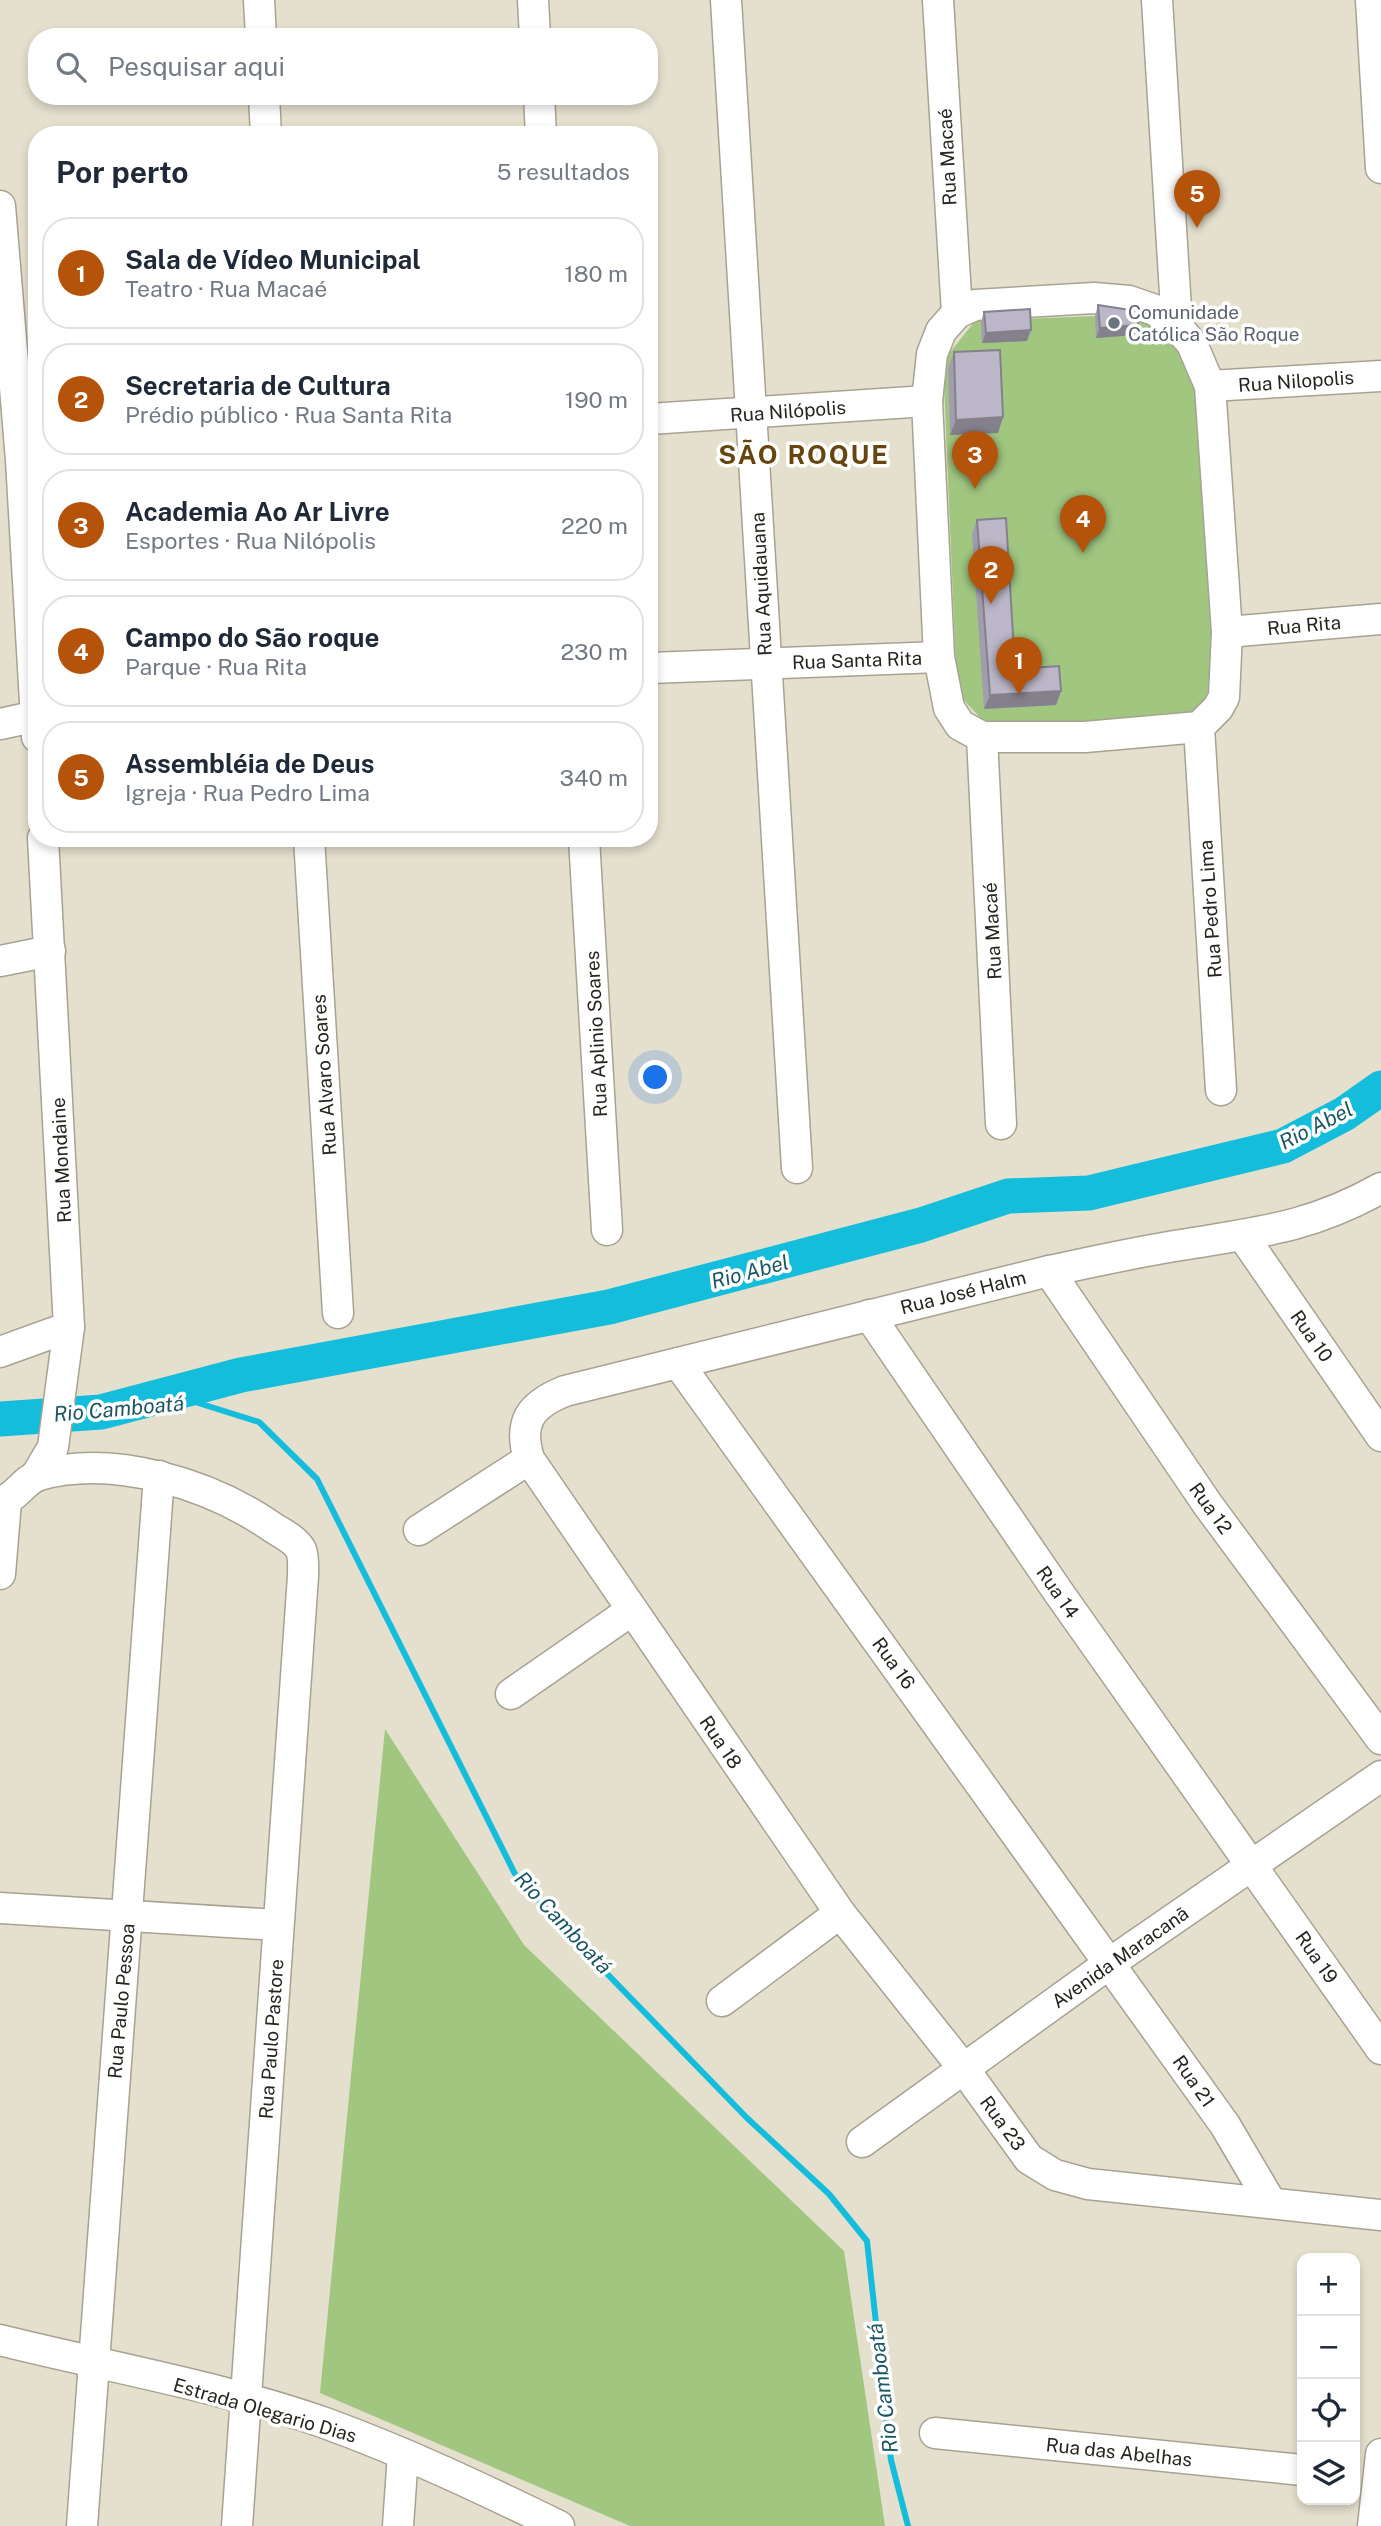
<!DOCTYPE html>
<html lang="pt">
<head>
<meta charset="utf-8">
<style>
  body { margin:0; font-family:"Public Sans",sans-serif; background:#f6f6f7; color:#1f2937 }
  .controls { position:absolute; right:21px; bottom:21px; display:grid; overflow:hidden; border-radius:14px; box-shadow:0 4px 10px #0003 }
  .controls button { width:63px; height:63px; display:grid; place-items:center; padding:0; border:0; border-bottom:2px solid #e0e1e3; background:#fff; color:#1f2937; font:35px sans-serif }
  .you { position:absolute; left:656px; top:1078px; width:24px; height:24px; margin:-18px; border:5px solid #fff; border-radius:50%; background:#1a73e8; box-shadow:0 0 0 10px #1a73e833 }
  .badge { display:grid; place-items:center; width:46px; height:46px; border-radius:50%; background:#b45309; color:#fff; font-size:23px; font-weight:700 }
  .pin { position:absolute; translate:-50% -58px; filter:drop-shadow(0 2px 4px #0008) }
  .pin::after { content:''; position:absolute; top:37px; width:24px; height:21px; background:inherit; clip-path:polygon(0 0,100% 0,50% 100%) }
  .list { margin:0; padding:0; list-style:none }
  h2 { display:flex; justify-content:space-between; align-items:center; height:91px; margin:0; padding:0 28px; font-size:30px }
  h2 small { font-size:23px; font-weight:400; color:#747a83 }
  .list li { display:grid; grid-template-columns:46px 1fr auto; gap:21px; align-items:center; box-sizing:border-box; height:112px; margin:0 14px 14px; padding:0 14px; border:2px solid #e0e1e3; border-radius:28px }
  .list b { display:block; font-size:26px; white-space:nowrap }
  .list p { margin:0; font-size:23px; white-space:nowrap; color:#747a83 }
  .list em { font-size:23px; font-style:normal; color:#747a83 }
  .icon { flex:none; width:38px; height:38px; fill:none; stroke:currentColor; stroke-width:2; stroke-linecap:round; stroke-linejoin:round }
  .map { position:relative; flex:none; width:1381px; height:2526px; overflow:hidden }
  .search { position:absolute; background:#fff; box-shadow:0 4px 10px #0003; left:28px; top:28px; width:630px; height:77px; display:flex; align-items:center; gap:18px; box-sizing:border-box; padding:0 24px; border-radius:28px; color:#747a83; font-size:26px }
  .panel { position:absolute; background:#fff; box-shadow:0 4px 10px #0003; left:28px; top:126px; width:630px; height:721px; border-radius:28px }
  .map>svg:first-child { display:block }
  .green { fill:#a0c680 }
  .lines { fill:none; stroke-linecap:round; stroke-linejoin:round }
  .stream { stroke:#13bddb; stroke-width:6 }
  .river { stroke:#13bddb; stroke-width:35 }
  .minor-casing { stroke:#a8a293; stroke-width:33 }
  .minor { stroke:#fff; stroke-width:30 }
  .wall { fill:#a29dac }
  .shaded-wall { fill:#84808c }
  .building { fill:#bcb7c8; stroke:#84808c; stroke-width:2 }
  .worship-dot { fill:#6b7280; stroke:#fff; stroke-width:2.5 }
  .labels { text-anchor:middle; stroke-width:7; stroke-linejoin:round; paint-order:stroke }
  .street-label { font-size:19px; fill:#26241e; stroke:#fff }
  .worship-label { font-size:19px; fill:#5b616d; stroke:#fff; text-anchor:start }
  .water-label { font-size:21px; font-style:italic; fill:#1a5663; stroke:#fff }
  .district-label { font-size:26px; font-weight:bold; letter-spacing:2px; fill:#66450f; stroke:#fff }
</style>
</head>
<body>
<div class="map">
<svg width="1381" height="2526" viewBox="0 0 1381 2526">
  <rect width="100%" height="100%" fill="#e5dfce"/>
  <!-- green -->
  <g class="green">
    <path d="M1145,314L1194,365L1218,692L1186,720L988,726L957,693L943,361L975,321Z"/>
    <path d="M385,1729L524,1945L844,2251L885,2526H630L320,2393Z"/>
  </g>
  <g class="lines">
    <!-- stream -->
    <path class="stream" d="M101,1412L192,1401L259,1422L317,1479L515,1874L587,1953L747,2118L829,2194L867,2241L891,2460L908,2526"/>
    <!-- river -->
    <path class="river" d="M0,1419L101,1412L241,1375L609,1307L921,1225L1008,1196L1089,1193L1283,1146L1344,1114L1381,1088"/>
    <!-- minor casing -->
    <g class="minor-casing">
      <g id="minor">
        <path d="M259,0L261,37"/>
        <path d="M533,0L535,37"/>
        <path d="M726,0L797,1168"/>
        <path d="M938,0L957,313"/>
        <path d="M1157,0L1177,326"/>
        <path d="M1371,0L1381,168"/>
        <path d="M264,96L266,135"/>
        <path d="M539,96L541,135"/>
        <path d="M0,206L21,460L37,737"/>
        <path d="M1094,298L1129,301L1155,310L1177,326L1192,344L1210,386L1227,632L1224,697L1218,708L1199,727L1085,737H982L960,725L949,708L939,657L927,401L932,354L941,331L957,313L975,305Z"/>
        <path d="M1210,386L1381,376"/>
        <path d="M649,419L927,401"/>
        <path d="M1227,632L1381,619"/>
        <path d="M649,668L939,657"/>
        <path d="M0,724L37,716"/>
        <path d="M1199,727L1221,1090"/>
        <path d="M982,737L1001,1124"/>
        <path d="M309,838L338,1313"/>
        <path d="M584,838L607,1230"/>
        <path d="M0,961L50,951"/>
        <path d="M1381,1188C1310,1228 1259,1232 1181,1245C1136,1252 1092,1262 1049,1271L565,1391C530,1405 518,1422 529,1459L840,1913L964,2069L1029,2159L1055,2175L1088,2184L1381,2215"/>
        <path d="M1243,1236L1381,1436"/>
        <path d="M1049,1271L1208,1505L1381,1739"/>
        <path d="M869,1315L1059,1593L1381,2049"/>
        <path d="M0,1352L69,1327"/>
        <path d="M678,1363L1225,2125L1271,2203"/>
        <path d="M36,1476L53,1447L69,1327L43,838"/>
        <path d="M0,1502C16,1498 24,1480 39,1475C114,1454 210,1484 272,1527C281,1533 296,1540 301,1550C304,1558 303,1568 303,1576L237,2526"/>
        <path d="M419,1530L529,1459"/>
        <path d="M0,1574L6,1501"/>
        <path d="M511,1694L632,1610"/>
        <path d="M0,1908L278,1925"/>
        <path d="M722,2001L840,1913"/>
        <path d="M862,2142L1110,1963L1381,1776"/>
        <path d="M0,2340C108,2367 220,2386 325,2423C405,2452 483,2489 559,2526"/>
        <path d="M935,2433L1302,2470"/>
        <path d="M82,2526L159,1476"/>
        <path d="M398,2526L403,2454"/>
        <path d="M1373,2526L1381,2454"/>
      </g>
    </g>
    <!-- minor -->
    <use href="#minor" class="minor"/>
  </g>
  <!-- wall -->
  <g class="wall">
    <path d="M1098,305L1135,335L1096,338L1095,316Z"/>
    <path d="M984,312L1027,341L982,343L981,322Z"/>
    <path d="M954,352L1003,417L998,433L950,435L948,368Z"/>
    <path d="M977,520L1015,669L1061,691L1056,705L984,709L972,534Z"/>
  </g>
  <!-- shaded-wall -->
  <g class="shaded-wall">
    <path d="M1138,325L1135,335L1096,338L1100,328Z"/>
    <path d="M1031,330L1027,341L982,343L986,333Z"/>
    <path d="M1003,417L998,433L950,435L956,420Z"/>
    <path d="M1061,691L1056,705L984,709L990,695Z"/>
  </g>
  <!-- building -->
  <g class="building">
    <path d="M1098,305L1137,311L1138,325L1100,328Z"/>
    <path d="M1030,309L1031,330L986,333L984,312Z"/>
    <path d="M1000,350L1003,417L956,420L954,352Z"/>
    <path d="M1006,518L1015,669L1059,666L1061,691L990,695L977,520Z"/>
  </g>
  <!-- markers -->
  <circle class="worship-dot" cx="1114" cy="323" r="7"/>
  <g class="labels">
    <!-- street labels -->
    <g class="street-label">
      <text transform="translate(947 157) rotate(-93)" y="7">Rua Macaé</text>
      <text transform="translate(1296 381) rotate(-4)" y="7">Rua Nilopolis</text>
      <text transform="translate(788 411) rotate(-4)" y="7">Rua Nilópolis</text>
      <text transform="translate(761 584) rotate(-93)" y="7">Rua Aquidauana</text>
      <text transform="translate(1304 625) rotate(-5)" y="7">Rua Rita</text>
      <text transform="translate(857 660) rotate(-2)" y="7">Rua Santa Rita</text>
      <text transform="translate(1210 909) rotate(-94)" y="7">Rua Pedro Lima</text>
      <text transform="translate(992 931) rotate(-93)" y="7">Rua Macaé</text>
      <text transform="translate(596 1034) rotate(-93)" y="7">Rua Aplinio Soares</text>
      <text transform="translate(324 1075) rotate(-94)" y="7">Rua Alvaro Soares</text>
      <text transform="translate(61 1160) rotate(-93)" y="7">Rua Mondaine</text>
      <text transform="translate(963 1292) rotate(-14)" y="7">Rua José Halm</text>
      <text transform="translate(1312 1336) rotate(55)" y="7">Rua 10</text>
      <text transform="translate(1211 1508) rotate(54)" y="7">Rua 12</text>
      <text transform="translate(1058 1592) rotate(55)" y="7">Rua 14</text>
      <text transform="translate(894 1663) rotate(54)" y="7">Rua 16</text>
      <text transform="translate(721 1742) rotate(56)" y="7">Rua 18</text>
      <text transform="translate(1120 1957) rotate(-35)" y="7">Avenida Maracanã</text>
      <text transform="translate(1317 1957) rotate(55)" y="7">Rua 19</text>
      <text transform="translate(121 2001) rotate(-85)" y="7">Rua Paulo Pessoa</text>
      <text transform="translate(271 2039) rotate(-86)" y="7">Rua Paulo Pastore</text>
      <text transform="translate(1194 2081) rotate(55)" y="7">Rua 21</text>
      <text transform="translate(1003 2123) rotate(54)" y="7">Rua 23</text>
      <text transform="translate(265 2410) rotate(16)" y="7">Estrada Olegario Dias</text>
      <text transform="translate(1119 2452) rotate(6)" y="7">Rua das Abelhas</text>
    </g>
    <!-- worship labels -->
    <g class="worship-label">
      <text x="1128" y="319">Comunidade<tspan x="1128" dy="22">Católica São Roque</tspan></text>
    </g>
    <!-- water labels -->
    <g class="water-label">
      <text transform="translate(1316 1126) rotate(-27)" y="7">Rio Abel</text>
      <text transform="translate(750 1272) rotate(-15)" y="7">Rio Abel</text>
      <text transform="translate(119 1409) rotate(-5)" y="7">Rio Camboatá</text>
      <text transform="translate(563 1923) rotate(47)" y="7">Rio Camboatá</text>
      <text transform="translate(883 2388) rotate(-97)" y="7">Rio Camboatá</text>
    </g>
    <!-- district labels -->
    <g class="district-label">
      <text x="804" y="464">SÃO ROQUE</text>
    </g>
  </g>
</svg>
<div class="controls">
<button>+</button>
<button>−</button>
<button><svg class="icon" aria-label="locate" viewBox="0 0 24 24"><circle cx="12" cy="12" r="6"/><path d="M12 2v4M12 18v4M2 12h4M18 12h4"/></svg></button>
<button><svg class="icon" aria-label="layers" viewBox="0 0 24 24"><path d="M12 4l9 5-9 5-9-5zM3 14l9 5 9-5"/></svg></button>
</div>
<div class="you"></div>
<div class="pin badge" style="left:1019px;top:695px">1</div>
<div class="pin badge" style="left:991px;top:604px">2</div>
<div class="pin badge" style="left:975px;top:489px">3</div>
<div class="pin badge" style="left:1083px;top:553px">4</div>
<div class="pin badge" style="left:1197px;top:228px">5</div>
<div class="search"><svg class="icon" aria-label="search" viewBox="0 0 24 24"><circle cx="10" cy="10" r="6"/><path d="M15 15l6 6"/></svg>Pesquisar aqui</div>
<section class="panel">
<h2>Por perto<small>5 resultados</small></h2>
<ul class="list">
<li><span class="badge">1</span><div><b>Sala de Vídeo Municipal</b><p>Teatro · Rua Macaé</p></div><em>180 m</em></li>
<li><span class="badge">2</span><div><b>Secretaria de Cultura</b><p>Prédio público · Rua Santa Rita</p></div><em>190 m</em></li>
<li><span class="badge">3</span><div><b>Academia Ao Ar Livre</b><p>Esportes · Rua Nilópolis</p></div><em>220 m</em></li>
<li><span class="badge">4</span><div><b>Campo do São roque</b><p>Parque · Rua Rita</p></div><em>230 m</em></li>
<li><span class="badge">5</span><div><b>Assembléia de Deus</b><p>Igreja · Rua Pedro Lima</p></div><em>340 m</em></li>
</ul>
</section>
</div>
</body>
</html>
